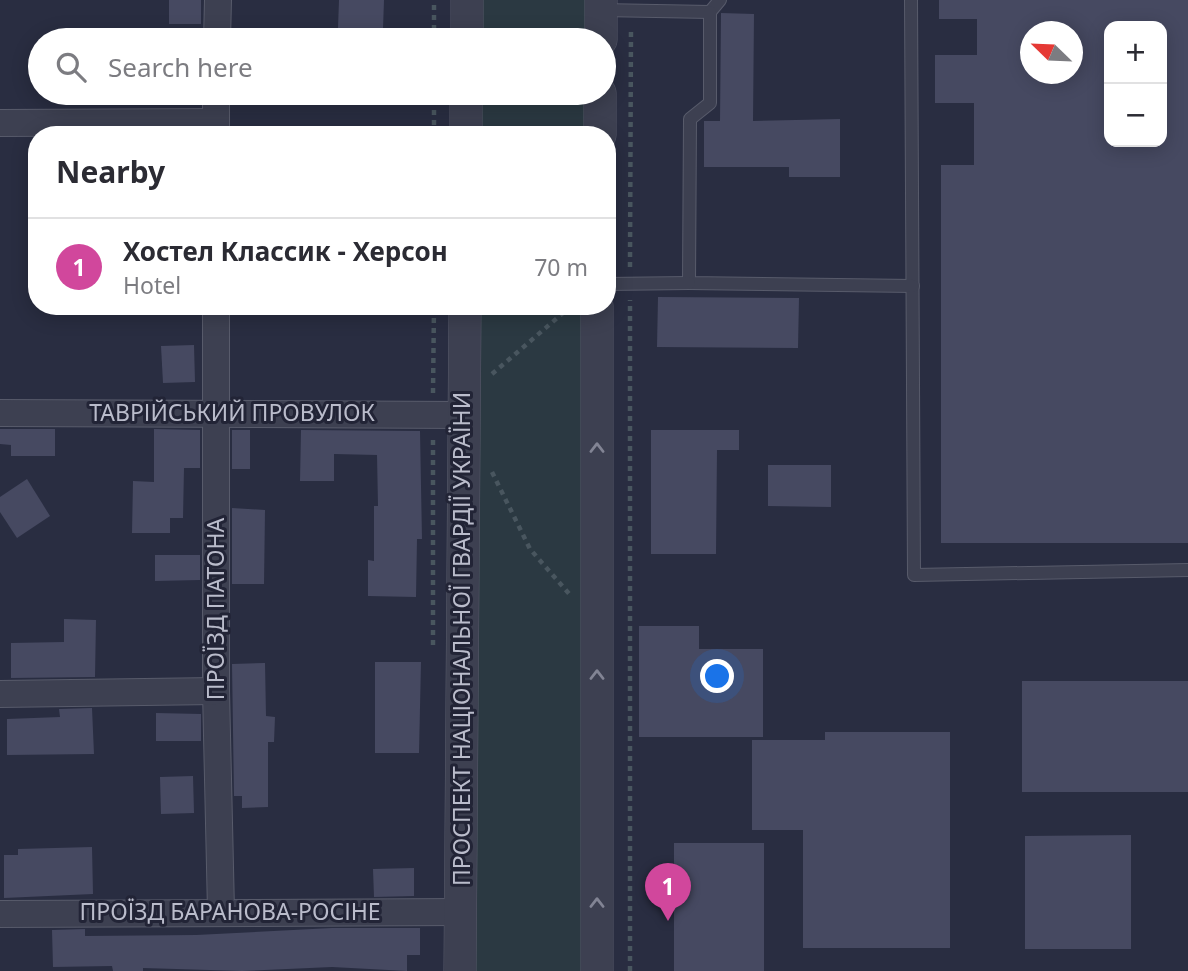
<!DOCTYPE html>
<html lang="en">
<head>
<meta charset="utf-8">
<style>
  body { margin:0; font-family:"Noto Sans",sans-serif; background:#f2f2f3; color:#2b2b33 }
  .controls { position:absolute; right:21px; top:21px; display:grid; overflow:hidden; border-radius:14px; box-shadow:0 4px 18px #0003 }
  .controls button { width:63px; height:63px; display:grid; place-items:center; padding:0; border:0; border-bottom:2px solid #e1e1e2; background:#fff; color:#2b2b33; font:35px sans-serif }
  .compass { position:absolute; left:1020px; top:21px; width:63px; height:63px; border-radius:50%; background:#fff; box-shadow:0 4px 18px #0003; rotate:293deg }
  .you { position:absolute; left:718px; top:677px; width:24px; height:24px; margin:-18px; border:5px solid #fff; border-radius:50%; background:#1a73e8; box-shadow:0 0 0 10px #1a73e833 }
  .badge { display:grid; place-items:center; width:46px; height:46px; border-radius:50%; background:#5d6188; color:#fff; font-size:23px; font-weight:700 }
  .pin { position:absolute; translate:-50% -58px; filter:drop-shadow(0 2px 4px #0008) }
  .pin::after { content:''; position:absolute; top:37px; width:24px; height:21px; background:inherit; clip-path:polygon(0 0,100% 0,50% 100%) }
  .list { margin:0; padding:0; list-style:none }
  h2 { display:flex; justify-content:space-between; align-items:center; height:91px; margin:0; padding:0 28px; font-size:30px }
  h2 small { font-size:23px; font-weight:400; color:#7c7c81 }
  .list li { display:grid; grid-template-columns:46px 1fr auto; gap:21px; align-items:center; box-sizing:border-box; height:98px; padding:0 28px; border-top:2px solid #e1e1e2 }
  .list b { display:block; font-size:26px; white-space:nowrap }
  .list p { margin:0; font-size:23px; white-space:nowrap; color:#7c7c81 }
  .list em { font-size:23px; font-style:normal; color:#7c7c81 }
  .icon { flex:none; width:38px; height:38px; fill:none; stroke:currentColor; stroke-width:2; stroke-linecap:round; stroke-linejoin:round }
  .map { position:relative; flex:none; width:1188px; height:971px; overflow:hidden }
  .search { position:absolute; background:#fff; box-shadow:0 4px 18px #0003; left:28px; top:28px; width:588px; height:77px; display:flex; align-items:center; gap:18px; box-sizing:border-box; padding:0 24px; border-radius:38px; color:#7c7c81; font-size:26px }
  .panel { position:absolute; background:#fff; box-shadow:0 4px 18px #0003; left:28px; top:126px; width:588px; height:189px; border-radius:28px }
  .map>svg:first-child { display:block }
  .green { fill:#2b3942 }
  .building { fill:#464961; fill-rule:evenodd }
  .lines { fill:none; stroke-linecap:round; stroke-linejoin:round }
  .service-casing { stroke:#585b6b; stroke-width:14 }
  .minor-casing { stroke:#585b6b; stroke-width:28 }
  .tertiary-casing { stroke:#585b6b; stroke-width:33 }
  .path { stroke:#49565f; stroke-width:4.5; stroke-dasharray:5 5; stroke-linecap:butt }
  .service { stroke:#3d4051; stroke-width:12 }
  .minor { stroke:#3d4051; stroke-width:26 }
  .tertiary { stroke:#3d4051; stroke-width:32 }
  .oneway { stroke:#828494 }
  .labels { text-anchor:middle; stroke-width:6; stroke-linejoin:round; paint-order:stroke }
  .street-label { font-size:23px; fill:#babccb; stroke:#222436 }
</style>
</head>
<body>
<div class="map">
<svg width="1188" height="971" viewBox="0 0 1188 971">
  <rect width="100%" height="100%" fill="#292d41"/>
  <!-- green -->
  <g class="green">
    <rect x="479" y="0" width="107" height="40"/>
    <path d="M479,93H586V135H478Z"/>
    <path d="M478,306H586V971H474Z"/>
  </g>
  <!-- building -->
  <g class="building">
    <rect x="169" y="0" width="32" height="24"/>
    <path d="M339,0H384L383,29L338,28Z"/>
    <path d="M939,0H1188V543H941V165H974V103H935V55H977V19H939ZM1109,26H1162V142H1109ZM1031,32H1073V74H1031Z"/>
    <path d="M721,13L754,14L753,121L840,119V177H789V167H704V121H720Z"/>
    <path d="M658,297L799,298L798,348L657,347Z"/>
    <path d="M194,345L195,382L163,383L161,346Z"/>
    <path d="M0,429H55V456H11V445L0,444Z"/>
    <path d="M154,429L200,430V468H184L183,518H170V533H132L133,481L154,482Z"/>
    <rect x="232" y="430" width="18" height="39"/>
    <path d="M301,430L420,431L422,539H417L416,597L368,596V560L374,561V506H378L377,455L334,454V481H300Z"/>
    <path d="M651,430H739V450H717L716,554H651Z"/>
    <path d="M768,465H831V507L768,506Z"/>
    <path d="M27,479L50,516L17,538L0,512V497Z"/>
    <path d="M232,508L265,510L264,584H232Z"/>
    <path d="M155,555H200V580L155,581Z"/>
    <path d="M64,619L96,620L95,677L11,678V643L64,642Z"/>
    <path d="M639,626H699V649H763V737H639Z"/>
    <path d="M375,662H421L419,753H375Z"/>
    <path d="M265,663L266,716L275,717L274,742H268V807L242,808V796H234L232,664Z"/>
    <rect x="1022" y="681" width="166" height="111"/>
    <path d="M92,708L94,754L7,755V719L60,717L59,709Z"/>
    <path d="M156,713L201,714V741H156Z"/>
    <path d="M825,732H950V948H803V830H752V740H825Z"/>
    <path d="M193,776L194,813L161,814L160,777Z"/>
    <path d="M1131,835V949H1025V836Z"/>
    <rect x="674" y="843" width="90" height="128"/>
    <path d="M92,847L93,894L4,898V855H18V849Z"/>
    <path d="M414,868V896L374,897L373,869Z"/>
    <path d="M332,928H420V955H407V971L332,967L242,971L143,968V971H113L112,966L53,967L52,930L85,929V936L196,935Z"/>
  </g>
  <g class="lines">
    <!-- service casing -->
    <g class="service-casing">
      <g id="service">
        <path d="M911,0L914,575L1188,570"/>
        <path d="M601,10L710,12L720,0"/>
        <path d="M710,12V103L690,119L689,283L913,286"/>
        <path d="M607,284L689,283"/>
      </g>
    </g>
    <!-- minor casing -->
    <g class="minor-casing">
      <g id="minor">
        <path d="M217,40L218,0"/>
        <path d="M0,123L216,122"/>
        <path d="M216,135V93"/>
        <path d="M216,306V691L221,911"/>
        <path d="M0,413L464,415"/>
        <path d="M0,694L216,691"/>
        <path d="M0,914L460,912"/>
      </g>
    </g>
    <!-- tertiary casing -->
    <g class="tertiary-casing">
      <g id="tertiary">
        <path d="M467,40V0"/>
        <path d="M601,40V0"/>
        <path d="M466,135V93"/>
        <path d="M600,135V93"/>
        <path d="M460,971L465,306"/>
        <path d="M597,971V306"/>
      </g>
    </g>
    <!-- path -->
    <g class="path">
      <path d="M434,40V0"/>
      <path d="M434,135V93"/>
      <path d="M630,267L631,27"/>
      <path d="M492,374L570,307"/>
      <path d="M433,393L434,306"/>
      <path d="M492,472L530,549L571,596"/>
      <path d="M433,645V436"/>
      <path d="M630,971V300"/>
    </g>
    <!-- service -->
    <use href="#service" class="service"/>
    <!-- minor -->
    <use href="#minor" class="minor"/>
    <!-- tertiary -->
    <use href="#tertiary" class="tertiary"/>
  </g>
  <!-- one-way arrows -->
  <defs><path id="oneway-chevron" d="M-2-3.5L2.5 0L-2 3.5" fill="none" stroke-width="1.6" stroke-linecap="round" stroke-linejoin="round" transform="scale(1.75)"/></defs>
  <g class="oneway">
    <use href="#oneway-chevron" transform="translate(597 448) rotate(-90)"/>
    <use href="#oneway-chevron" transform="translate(597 675) rotate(-90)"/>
    <use href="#oneway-chevron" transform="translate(597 903) rotate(-90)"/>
  </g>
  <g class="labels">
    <!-- street labels -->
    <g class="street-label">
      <text x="232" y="421">ТАВРІЙСЬКИЙ ПРОВУЛОК</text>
      <text transform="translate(216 609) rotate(-90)" y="8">ПРОЇЗД ПАТОНА</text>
      <text transform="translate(462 639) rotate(-90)" y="8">ПРОСПЕКТ НАЦІОНАЛЬНОЇ ГВАРДІЇ УКРАЇНИ</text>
      <text x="230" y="920">ПРОЇЗД БАРАНОВА-РОСІНЕ</text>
    </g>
  </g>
</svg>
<div class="controls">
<button>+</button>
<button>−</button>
</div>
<svg class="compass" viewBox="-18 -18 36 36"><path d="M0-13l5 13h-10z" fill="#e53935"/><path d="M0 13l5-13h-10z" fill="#7c7c81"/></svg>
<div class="you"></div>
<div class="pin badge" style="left:668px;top:921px;background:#d1479c">1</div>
<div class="search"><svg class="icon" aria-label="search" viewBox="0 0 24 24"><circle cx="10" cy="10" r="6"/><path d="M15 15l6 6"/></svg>Search here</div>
<section class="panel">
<h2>Nearby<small></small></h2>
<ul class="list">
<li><span class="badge" style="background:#d1479c">1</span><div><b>Хостел Классик - Херсон</b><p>Hotel</p></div><em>70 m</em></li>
</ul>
</section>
</div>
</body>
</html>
